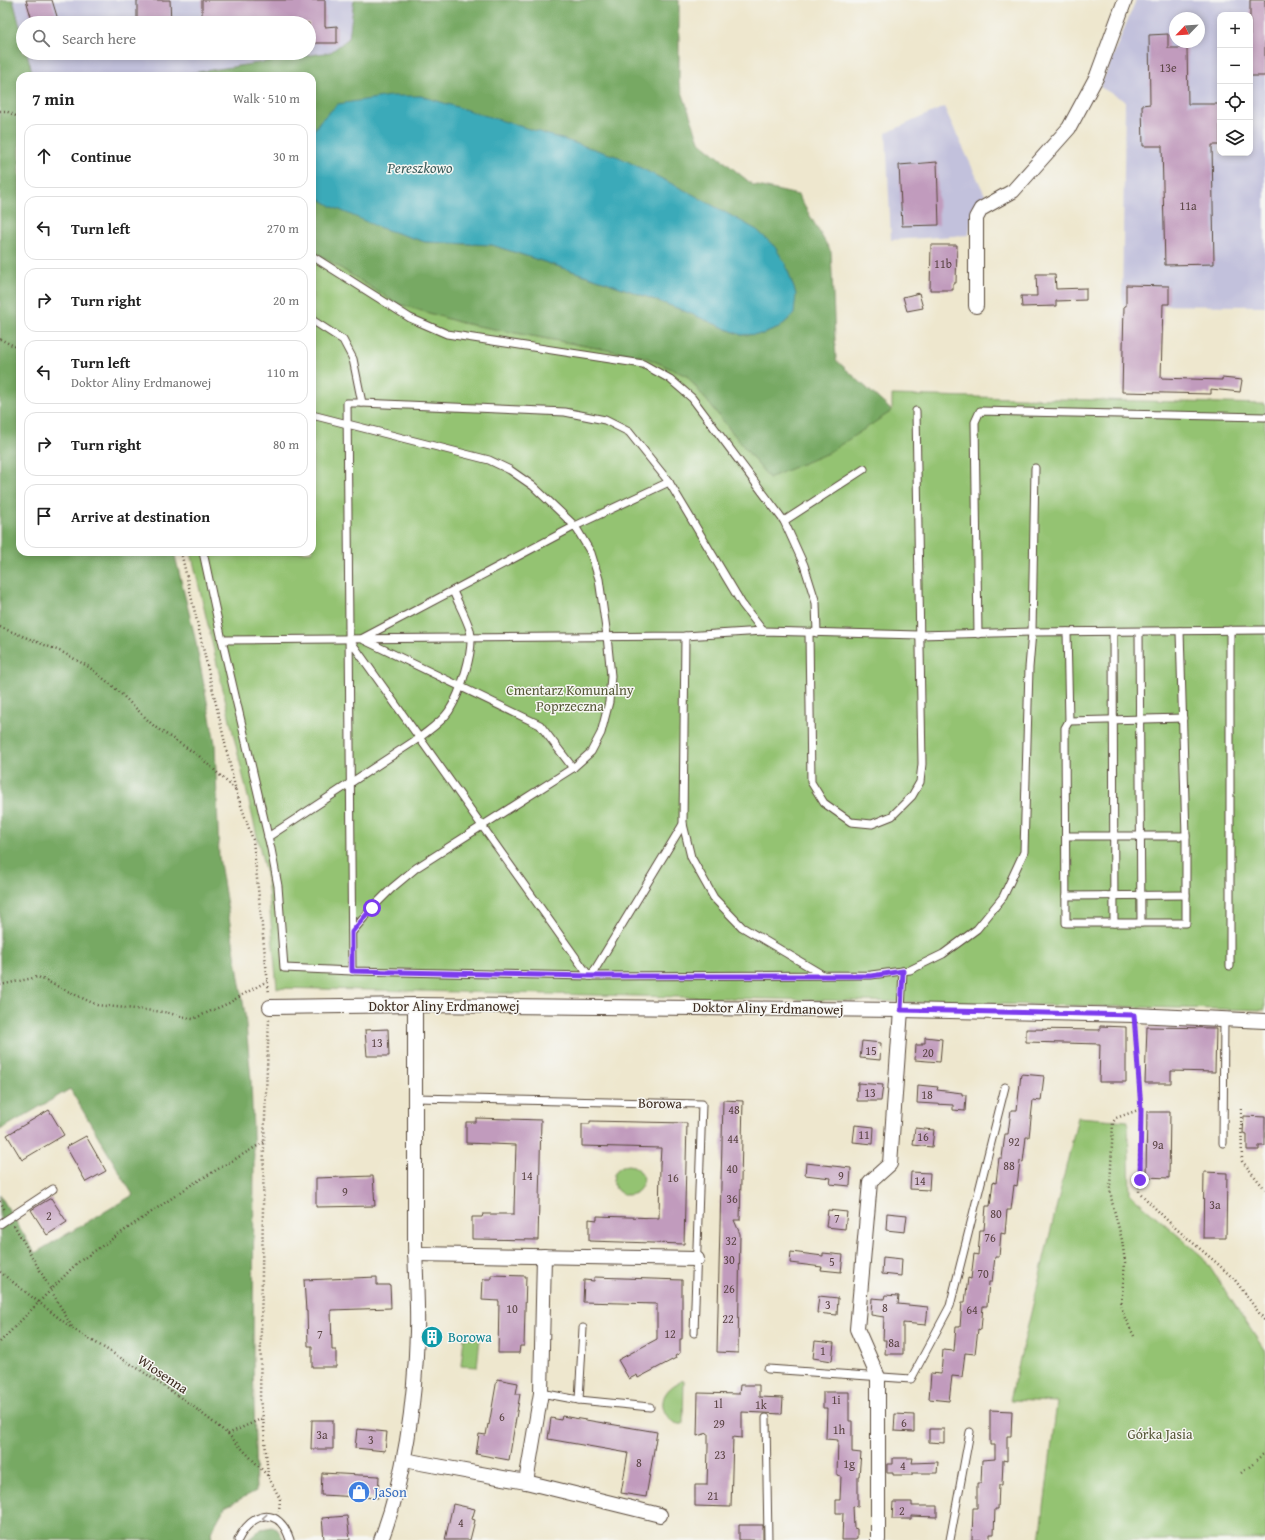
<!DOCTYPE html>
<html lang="en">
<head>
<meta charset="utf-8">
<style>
  body { margin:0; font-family:"Gentium Book Plus",serif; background:#f6f6f6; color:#222 }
  .controls { position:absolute; right:12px; top:12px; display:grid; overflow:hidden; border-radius:8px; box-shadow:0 2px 6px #0003 }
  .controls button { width:36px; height:36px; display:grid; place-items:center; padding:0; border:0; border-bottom:1px solid #e0e0e0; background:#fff; color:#222; font:20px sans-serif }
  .compass { position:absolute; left:1169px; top:12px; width:36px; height:36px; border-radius:50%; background:#fff; box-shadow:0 2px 6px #0003; rotate:245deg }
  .stop { position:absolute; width:12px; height:12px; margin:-9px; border:3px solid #7c3aed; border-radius:50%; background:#fff }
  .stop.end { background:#7c3aed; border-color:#fff; box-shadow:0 1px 4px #0008 }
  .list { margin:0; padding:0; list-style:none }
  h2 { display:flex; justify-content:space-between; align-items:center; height:52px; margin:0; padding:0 16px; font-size:17px }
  h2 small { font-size:13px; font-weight:400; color:#767676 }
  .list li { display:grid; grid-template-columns:26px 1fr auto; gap:12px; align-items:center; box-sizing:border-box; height:64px; margin:0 8px 8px; padding:0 8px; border:1px solid #e0e0e0; border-radius:12px }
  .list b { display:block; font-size:15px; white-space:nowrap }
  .list p { margin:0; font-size:13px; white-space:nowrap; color:#767676 }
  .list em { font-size:13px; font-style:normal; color:#767676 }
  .icon { flex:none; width:22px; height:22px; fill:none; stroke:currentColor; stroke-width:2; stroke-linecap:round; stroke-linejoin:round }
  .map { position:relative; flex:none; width:1265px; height:1540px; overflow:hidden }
  .search { position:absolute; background:#fff; box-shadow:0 2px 6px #0003; left:16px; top:16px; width:300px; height:44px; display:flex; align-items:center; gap:10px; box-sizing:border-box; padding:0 14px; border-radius:22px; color:#767676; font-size:15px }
  .panel { position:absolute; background:#fff; box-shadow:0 2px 6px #0003; left:16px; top:72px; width:300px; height:484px; border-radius:12px }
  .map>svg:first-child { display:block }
  .industrial { fill:#c2c1dc; fill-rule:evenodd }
  .green { fill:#94c372; stroke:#687648 }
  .forest { fill:#77a964; stroke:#596a41 }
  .water { fill:#3baab9; stroke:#3b6a6c }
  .building { fill:#c19bbd }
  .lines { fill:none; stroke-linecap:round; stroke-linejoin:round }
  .lane-casing { stroke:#564638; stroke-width:9 }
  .street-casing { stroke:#564638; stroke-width:16 }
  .path { stroke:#564638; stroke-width:2.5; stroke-dasharray:1 3; stroke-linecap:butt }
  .lane { stroke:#fff; stroke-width:7 }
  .street { stroke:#fff; stroke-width:14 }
  .oneway { stroke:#a79f9a }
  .route { stroke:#7c3aed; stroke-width:5 }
  .labels { text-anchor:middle; stroke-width:3; stroke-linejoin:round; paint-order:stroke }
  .number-label { font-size:12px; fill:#5c4646 }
  .park-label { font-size:14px; fill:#565837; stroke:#f6f6f2 }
  .street-label { font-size:14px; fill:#3b2a1e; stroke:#f6f6f2 }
  .culture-label { font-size:14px; fill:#0d838f; stroke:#f6f6f2; text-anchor:start }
  .shop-label { font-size:14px; fill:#366cbe; stroke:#f6f6f2; text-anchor:start }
  .water-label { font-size:15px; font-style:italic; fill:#3b5d5c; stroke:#f6f6f2 }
</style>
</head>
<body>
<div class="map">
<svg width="1265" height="1540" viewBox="0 0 1265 1540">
  <rect width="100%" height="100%" fill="#f6f6f2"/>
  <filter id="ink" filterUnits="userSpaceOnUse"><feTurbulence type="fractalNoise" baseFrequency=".025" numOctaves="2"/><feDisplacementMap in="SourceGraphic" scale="8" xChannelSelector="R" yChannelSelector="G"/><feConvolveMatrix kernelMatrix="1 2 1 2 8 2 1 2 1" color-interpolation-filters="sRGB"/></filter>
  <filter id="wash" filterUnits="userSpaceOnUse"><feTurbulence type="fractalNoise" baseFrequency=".012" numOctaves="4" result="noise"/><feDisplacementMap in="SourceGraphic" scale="16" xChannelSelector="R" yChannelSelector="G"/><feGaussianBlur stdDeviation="0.9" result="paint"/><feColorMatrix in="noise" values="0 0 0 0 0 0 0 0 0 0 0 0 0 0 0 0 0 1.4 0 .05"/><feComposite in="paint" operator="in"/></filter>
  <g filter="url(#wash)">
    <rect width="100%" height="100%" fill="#eee7ce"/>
    <!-- industrial -->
    <g class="industrial">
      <path d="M13,0H360L349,38L331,52L172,76H33L27,53H309V23H23V38Z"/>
      <path d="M1136,0H1265V306L1122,305L1125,101L1100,87ZM1220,15H1250V153H1220ZM1175,18H1199V42H1175Z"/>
      <path d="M944,107L986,197L973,206L969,235L891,240L886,133Z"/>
    </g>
    <!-- green -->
    <g class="green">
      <path d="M312,250L396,303L462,323L645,357L687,376L769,478L892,411V395L1265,404V1010L277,988L267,879L191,552H312Z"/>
      <path d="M1078,1117L1128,1121L1130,1194L1203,1257L1265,1351V1540H1040L1057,1402L1010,1400Z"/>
      <circle cx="628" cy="1180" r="15"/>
      <path d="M464,1337L480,1339L477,1367L461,1366Z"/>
      <path d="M684,1380L683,1424C672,1426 661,1412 663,1401C664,1391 675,1383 684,1380Z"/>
    </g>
    <!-- forest -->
    <g class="forest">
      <path d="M0,0H13L23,38V53H27L33,76H20V552H174L194,633L215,743L219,857L245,1014L251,1079L254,1158L253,1359L256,1491L225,1507L211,1532L212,1540H0V1195L35,1253L133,1195L70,1089L0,1130Z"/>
      <path d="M354,0H679V83L699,141L753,185L798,195L831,252L836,360L892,411L828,453L769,478L687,376L645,357L462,323L396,303L312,250V194L333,207L425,242L492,245L606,282L682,310L741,335L763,334L779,328L794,314L473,113L421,96L320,121L312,133V76H172L331,52L349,38Z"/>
      <path d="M272,1527L277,1529L284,1540H248L261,1529Z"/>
    </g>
    <!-- water -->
    <path class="water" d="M390,96H421L562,139L619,157L694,195L757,230L775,247L786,265L796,294L794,314L779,328L763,334L741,335L682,310L606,282L492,245L425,242L378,227L333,207L312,194V133L320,121L338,104Z"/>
    <g id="blocks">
      <!-- building -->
      <g class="building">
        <path d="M26,0H52L59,23H33Z"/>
        <path d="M137,0H170L171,23H137Z"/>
        <path d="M202,0H325V27L337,26V43H309V23H202Z"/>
        <rect x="1250" y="0" width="15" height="76"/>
        <path d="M1168,34V48H1187L1188,104H1220V145H1212L1214,264L1165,265L1162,146H1143L1142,105L1150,104L1149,35Z"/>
        <path d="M937,162L939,225L902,226L899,165Z"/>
        <path d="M931,245H957L956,283H953V290H930Z"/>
        <path d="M1036,274H1055L1056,289L1086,288V300L1056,301V306L1022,307L1021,296H1037Z"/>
        <path d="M1126,285L1169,286V304H1163L1161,378L1222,380V378L1242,380L1240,392L1211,389V394L1122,392L1124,306H1126Z"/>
        <path d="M919,293L923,308L907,311L903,297Z"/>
        <path d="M1100,1026L1126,1027V1082H1099L1100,1044L1026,1042V1029L1100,1030Z"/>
        <path d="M1147,1027L1216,1028L1215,1072L1171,1071V1083H1145Z"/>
        <path d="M388,1029L389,1056H367L365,1030Z"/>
        <path d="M925,1037L942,1039L940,1062L915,1060L916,1045H922V1043H925Z"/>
        <path d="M862,1041L881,1043L880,1060L860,1058Z"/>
        <path d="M1021,1074L1044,1076L1041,1101L1033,1100L1029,1137H1026L1023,1162L1020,1161L1017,1186L1014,1185L1011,1210H1007L1005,1234L1001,1233L999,1257H995L992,1282H989L987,1306H983L981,1330L978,1329L975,1354L965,1353L962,1377L952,1376L949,1401L929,1399L931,1373L941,1374L943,1350L954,1351L956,1327H960L962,1302H965L968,1278L971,1279L974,1254L978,1255L980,1230H984L986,1206H990L993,1182L996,1183L999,1158H1002L1005,1134H1008L1011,1110H1017Z"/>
        <path d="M858,1083L883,1085L881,1101H857Z"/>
        <path d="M918,1085L938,1087L937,1090L962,1093V1095H966L965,1111L953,1110V1105L917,1103Z"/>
        <path d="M723,1100L743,1101L740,1220H734L740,1234L738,1353L717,1352Z"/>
        <path d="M49,1110L64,1135L22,1160L7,1135Z"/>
        <path d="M1147,1112H1170L1169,1178L1146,1177Z"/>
        <path d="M1244,1116L1265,1117V1146H1259V1150H1247V1134L1243,1133Z"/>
        <path d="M476,1118L541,1120L538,1240L472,1239V1217H482L483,1214H514V1208L516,1145L466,1143V1122H476Z"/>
        <path d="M590,1121L687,1123L684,1244L589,1241V1219L597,1220V1216L659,1218L660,1165L661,1148L582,1146V1124H590Z"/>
        <path d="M855,1125L874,1127L873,1144L853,1142Z"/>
        <path d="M915,1128L934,1130L932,1147L913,1145Z"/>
        <path d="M86,1136L106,1171L86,1182L66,1147Z"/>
        <path d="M806,1163L851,1168L850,1186L830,1184L831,1178L805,1175Z"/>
        <path d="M911,1172L930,1173L929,1190L910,1189Z"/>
        <path d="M1204,1172L1227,1173L1226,1238H1203Z"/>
        <path d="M373,1176L375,1206L316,1207V1178Z"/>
        <path d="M51,1198L67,1222L47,1235L31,1210Z"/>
        <path d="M828,1210L847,1212L845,1229L826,1227Z"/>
        <path d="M887,1213L907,1215L905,1232L886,1230Z"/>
        <path d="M791,1252L823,1256V1253L843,1255L841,1272L821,1270L822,1267L790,1263Z"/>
        <path d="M883,1257L902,1259L901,1276L882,1274Z"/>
        <path d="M491,1275L526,1276L524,1346H520L519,1353H498L499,1301L482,1300L483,1279H491Z"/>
        <path d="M377,1277V1285H390L391,1308L331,1310L332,1350H336V1367H312V1346H308L307,1311H306L304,1280Z"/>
        <path d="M594,1277L682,1280V1339H680V1353L675,1356L676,1358L638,1378L637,1375L629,1379L618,1360L657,1339V1304L583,1302L584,1280L594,1281Z"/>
        <path d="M885,1295L899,1296L898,1304L928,1307L926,1325L903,1323V1354H885L886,1340H883L884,1317L871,1315L872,1298L884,1299Z"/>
        <path d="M819,1296L838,1298L837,1315L817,1313Z"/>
        <path d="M815,1341L834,1343L832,1361L813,1358Z"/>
        <path d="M497,1379L518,1383L516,1394H520L509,1460L476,1454L479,1434L486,1435L488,1424L489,1425Z"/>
        <path d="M740,1385H759V1397L783,1398L782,1414L742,1412V1438L733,1437L731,1507L695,1506V1485H707L708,1447V1433L697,1436L698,1393L739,1394Z"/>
        <path d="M823,1392H849V1421H852V1452L861,1453L859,1476H858V1507L853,1506L854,1528L857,1529V1539L855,1540H842L843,1513H836V1500H840L841,1476L837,1475L838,1440L826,1439L827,1408H823Z"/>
        <path d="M990,1410L1012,1411L1011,1436H1007V1461L1003,1460L1002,1485H999L998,1509H995L994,1534H990V1540H972L973,1508H977V1483H981L982,1460L995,1459V1445H990Z"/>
        <path d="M895,1414L914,1415V1432L894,1431Z"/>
        <path d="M562,1416L657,1432L646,1497L621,1493L628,1453L548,1439L551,1418L561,1420Z"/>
        <path d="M312,1420H333V1449H311Z"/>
        <path d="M357,1429L387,1432L385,1451L355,1448Z"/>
        <path d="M929,1429H944V1443L929,1442Z"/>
        <path d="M893,1458H913L912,1463L938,1462L937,1473H912V1475H893V1473H887V1464H893Z"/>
        <path d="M322,1473L379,1476L378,1498L321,1495Z"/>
        <path d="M893,1502H912V1506H937V1517L911,1516V1519H892Z"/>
        <path d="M453,1504L475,1509L472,1519L475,1520L470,1540H445Z"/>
        <path d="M347,1516L350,1540H324L322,1518Z"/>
        <rect x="739" y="1525" width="24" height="15"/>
      </g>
    </g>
  </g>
  <g filter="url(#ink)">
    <use href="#blocks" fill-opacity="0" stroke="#564638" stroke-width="1"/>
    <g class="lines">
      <!-- lane casing -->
      <g class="lane-casing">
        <g id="lane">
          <path d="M312,256L410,318L447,334L643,364L670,379L692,398L784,521L804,565L816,603L817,633"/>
          <path d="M312,320L343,340L353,359L362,403L565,412L605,420L629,432L669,482L742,604L763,631"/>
          <path d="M362,403H347L352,971L591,976L871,975L910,970L943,954L977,929L1003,897L1024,852L1029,668L1032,632L1035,468"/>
          <path d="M312,415L489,460L510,470L533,486L575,526L591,553L599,579L607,636L611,676L609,702L601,733L591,752L573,768L416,868L392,888L372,908L352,932"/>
          <path d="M784,521L864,469"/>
          <path d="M203,552L222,640L271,849L278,886L284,968L352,971"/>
          <path d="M1230,630V966"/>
          <path d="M1067,632L1069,721L1065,728L1066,923H1186V836L1180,631"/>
          <path d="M1113,632L1114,923"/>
          <path d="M1139,632L1141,923"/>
          <path d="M809,633L811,782L824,803L851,822L872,824L892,816L912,796L920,782L922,764L916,411"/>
          <path d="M978,634L975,422L980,411L1265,417"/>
          <path d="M685,636L683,824L691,857L714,898L742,927L823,975"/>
          <path d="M363,638L575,526L669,482"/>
          <path d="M349,639L589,976"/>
          <path d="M222,640L685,636L763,631L919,635L1032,632L1265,630"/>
          <path d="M364,640L540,725L573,768"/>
          <path d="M1069,721L1183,718"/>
          <path d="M1066,836H1186"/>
          <path d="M268,837L419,738C429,730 442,722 449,711C460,694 475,650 470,630C466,617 458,603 453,591"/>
          <path d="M1066,896L1186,895"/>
          <path d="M591,976L683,824"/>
          <path d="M901,1010L903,971"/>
          <path d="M414,1098L702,1104L694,1333"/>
          <path d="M1223,1143L1224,1019"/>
          <path d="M0,1224L53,1189"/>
          <path d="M768,1369L911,1379L950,1306L1005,1087"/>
          <path d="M541,1393L579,1400L650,1407"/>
          <path d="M579,1400L583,1328"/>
          <path d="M766,1418L768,1540"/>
          <path d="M238,1540C252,1511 279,1506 290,1540"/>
          <path d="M950,1540L970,1432"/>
        </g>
      </g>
      <!-- street casing -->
      <g class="street-casing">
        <g id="street">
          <path d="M976,306V218L981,209L1013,191L1069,128L1097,76L1125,0"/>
          <path d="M270,1007L415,1005L901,1010L1134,1015L1265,1021"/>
          <path d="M415,1254L697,1259"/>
          <path d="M404,1460L526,1482L660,1515"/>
          <path d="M526,1482L541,1393L544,1256"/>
          <path d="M381,1540C406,1474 415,1403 417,1332C418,1301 415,1269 415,1238C415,1160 415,1083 415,1005"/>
          <path d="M878,1540V1377L857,1329L870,1182L890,1164L901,1010"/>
        </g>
      </g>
      <!-- path -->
      <g class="path">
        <path d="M0,111H6L20,118"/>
        <path d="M0,339L20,349"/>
        <path d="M181,552L236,791L253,840L269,994"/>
        <path d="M0,627L62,652L89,667L115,688L155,727L199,756L236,790"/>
        <path d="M0,985L38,977L97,1005L164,1012L193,1019L229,1003L242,995L269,980"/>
        <path d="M1135,1027L1141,1109L1139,1192L1173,1226L1218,1264L1235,1280L1265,1321"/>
        <path d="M1241,1109L1242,1161L1265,1189"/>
        <path d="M0,1201L5,1210"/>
        <path d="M14,1225L72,1327"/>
        <path d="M0,1272L73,1329L139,1369L190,1404L228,1434L268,1476L280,1499L279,1511"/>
        <path d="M1134,1336L1124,1316L1121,1306L1125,1262L1122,1240L1112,1202L1110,1188L1113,1122L1116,1118L1141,1109"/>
        <path d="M0,1342L77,1263L191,1185L264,1142"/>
        <path d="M228,1434L263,1418"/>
        <path d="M1262,1455L1265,1453"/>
        <path d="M1257,1460L1261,1457"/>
        <path d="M1249,1467L1253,1464"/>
        <path d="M1241,1473L1245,1470"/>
        <path d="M268,1476L263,1418L260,1400L264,1142L269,1019"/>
      </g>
      <!-- lane -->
      <use href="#lane" class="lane"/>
      <!-- street -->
      <use href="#street" class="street"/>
    </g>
    <!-- one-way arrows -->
    <defs><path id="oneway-chevron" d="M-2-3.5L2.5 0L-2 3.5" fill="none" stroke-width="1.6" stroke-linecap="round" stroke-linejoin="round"/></defs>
    <use class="oneway" href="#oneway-chevron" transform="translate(265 1518) rotate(176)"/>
  </g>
  <g class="lines" filter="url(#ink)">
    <!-- route -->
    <path class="route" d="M372,908L352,932V971L591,976H871L903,971L901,1010L1134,1015L1141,1109L1140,1180"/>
  </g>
  <!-- icons -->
  <defs>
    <g id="building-disc" transform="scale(1.15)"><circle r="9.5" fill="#0f9aa8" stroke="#f6f6f2"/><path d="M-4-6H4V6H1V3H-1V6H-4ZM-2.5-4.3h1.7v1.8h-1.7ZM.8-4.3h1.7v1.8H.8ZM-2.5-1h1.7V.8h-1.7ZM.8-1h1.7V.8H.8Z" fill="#fff"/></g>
    <g id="shop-disc" transform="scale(1.15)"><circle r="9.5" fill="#3f7fe0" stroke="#f6f6f2"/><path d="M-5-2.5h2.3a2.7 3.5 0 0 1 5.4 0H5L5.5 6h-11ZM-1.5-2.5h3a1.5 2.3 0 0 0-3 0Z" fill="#fff"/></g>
  </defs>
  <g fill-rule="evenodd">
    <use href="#building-disc" x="432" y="1337"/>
    <use href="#shop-disc" x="359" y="1492"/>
  </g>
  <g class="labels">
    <!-- number labels -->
    <g class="number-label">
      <text x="1168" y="72">13e</text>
      <text x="1188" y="210">11a</text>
      <text x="943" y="268">11b</text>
      <text x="377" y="1047">13</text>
      <text x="871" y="1055">15</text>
      <text x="928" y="1057">20</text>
      <text x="870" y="1097">13</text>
      <text x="927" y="1099">18</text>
      <text x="734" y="1114">48</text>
      <text x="864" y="1139">11</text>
      <text x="923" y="1141">16</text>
      <text x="733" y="1143">44</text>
      <text x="1014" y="1146">92</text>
      <text x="1158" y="1149">9a</text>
      <text x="1009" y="1170">88</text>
      <text x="732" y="1173">40</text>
      <text x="527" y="1180">14</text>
      <text x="841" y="1180">9</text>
      <text x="673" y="1182">16</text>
      <text x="920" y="1185">14</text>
      <text x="345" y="1196">9</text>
      <text x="732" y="1203">36</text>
      <text x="1215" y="1209">3a</text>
      <text x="996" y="1218">80</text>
      <text x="49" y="1220">2</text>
      <text x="837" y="1223">7</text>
      <text x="990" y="1242">76</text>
      <text x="731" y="1245">32</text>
      <text x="729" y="1264">30</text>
      <text x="832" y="1266">5</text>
      <text x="983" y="1278">70</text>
      <text x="729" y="1293">26</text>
      <text x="828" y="1309">3</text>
      <text x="885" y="1312">8</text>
      <text x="512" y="1313">10</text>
      <text x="972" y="1314">64</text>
      <text x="728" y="1323">22</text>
      <text x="670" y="1338">12</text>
      <text x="320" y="1339">7</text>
      <text x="894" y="1347">8a</text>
      <text x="823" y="1355">1</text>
      <text x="836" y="1404">1i</text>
      <text x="718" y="1408">1l</text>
      <text x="761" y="1409">1k</text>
      <text x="502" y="1421">6</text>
      <text x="904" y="1427">6</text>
      <text x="719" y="1428">29</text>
      <text x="839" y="1434">1h</text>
      <text x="322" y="1439">3a</text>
      <text x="371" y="1444">3</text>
      <text x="720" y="1459">23</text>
      <text x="639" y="1467">8</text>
      <text x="849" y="1468">1g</text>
      <text x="903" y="1470">4</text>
      <text x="713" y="1500">21</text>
      <text x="902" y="1515">2</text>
      <text x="461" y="1527">4</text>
    </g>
    <!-- park labels -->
    <g class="park-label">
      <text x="570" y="695">Cmentarz Komunalny<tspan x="570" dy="16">Poprzeczna</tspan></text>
      <text x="1160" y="1439">Górka Jasia</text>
    </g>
    <!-- street labels -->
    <g class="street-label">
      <text x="444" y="1011">Doktor Aliny Erdmanowej</text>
      <text transform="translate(768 1008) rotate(1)" y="5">Doktor Aliny Erdmanowej</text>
      <text transform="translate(660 1103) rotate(1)" y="5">Borowa</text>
      <text transform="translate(163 1374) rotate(34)" y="5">Wiosenna</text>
    </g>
    <!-- culture labels -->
    <g class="culture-label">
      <text x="448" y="1342">Borowa</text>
    </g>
    <!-- shop labels -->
    <g class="shop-label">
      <text x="374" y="1497">JaSon</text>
    </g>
    <!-- water labels -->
    <g class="water-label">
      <text x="420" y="173">Pereszkowo</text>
    </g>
  </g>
</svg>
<div class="controls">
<button>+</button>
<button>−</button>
<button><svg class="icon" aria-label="locate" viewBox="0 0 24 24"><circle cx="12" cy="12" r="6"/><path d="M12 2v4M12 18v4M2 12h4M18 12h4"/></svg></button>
<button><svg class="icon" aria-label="layers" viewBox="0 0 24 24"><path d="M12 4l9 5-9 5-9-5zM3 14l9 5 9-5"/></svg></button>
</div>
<svg class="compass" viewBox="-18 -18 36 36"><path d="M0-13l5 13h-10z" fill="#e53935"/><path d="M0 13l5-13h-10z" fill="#767676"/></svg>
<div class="stop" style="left:372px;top:908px"></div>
<div class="stop end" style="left:1140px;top:1180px"></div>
<div class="search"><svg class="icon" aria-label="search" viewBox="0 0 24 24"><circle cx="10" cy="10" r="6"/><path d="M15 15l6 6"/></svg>Search here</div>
<section class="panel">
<h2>7 min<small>Walk · 510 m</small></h2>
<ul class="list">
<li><svg class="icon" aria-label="ahead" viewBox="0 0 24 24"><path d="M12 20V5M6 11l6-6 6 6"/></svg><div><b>Continue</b></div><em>30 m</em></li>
<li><svg class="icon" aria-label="left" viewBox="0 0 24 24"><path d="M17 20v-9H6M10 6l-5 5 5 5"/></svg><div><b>Turn left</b></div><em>270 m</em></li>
<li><svg class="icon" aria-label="right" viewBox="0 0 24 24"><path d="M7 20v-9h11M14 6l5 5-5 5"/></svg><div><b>Turn right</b></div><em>20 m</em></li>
<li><svg class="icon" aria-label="left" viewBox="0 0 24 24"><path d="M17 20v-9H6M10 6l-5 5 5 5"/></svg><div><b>Turn left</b><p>Doktor Aliny Erdmanowej</p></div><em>110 m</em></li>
<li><svg class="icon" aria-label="right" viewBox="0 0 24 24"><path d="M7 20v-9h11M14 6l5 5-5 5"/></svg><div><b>Turn right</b></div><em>80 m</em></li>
<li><svg class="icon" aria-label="arrive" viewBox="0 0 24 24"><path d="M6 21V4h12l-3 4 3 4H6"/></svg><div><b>Arrive at destination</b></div></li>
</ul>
</section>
</div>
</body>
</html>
